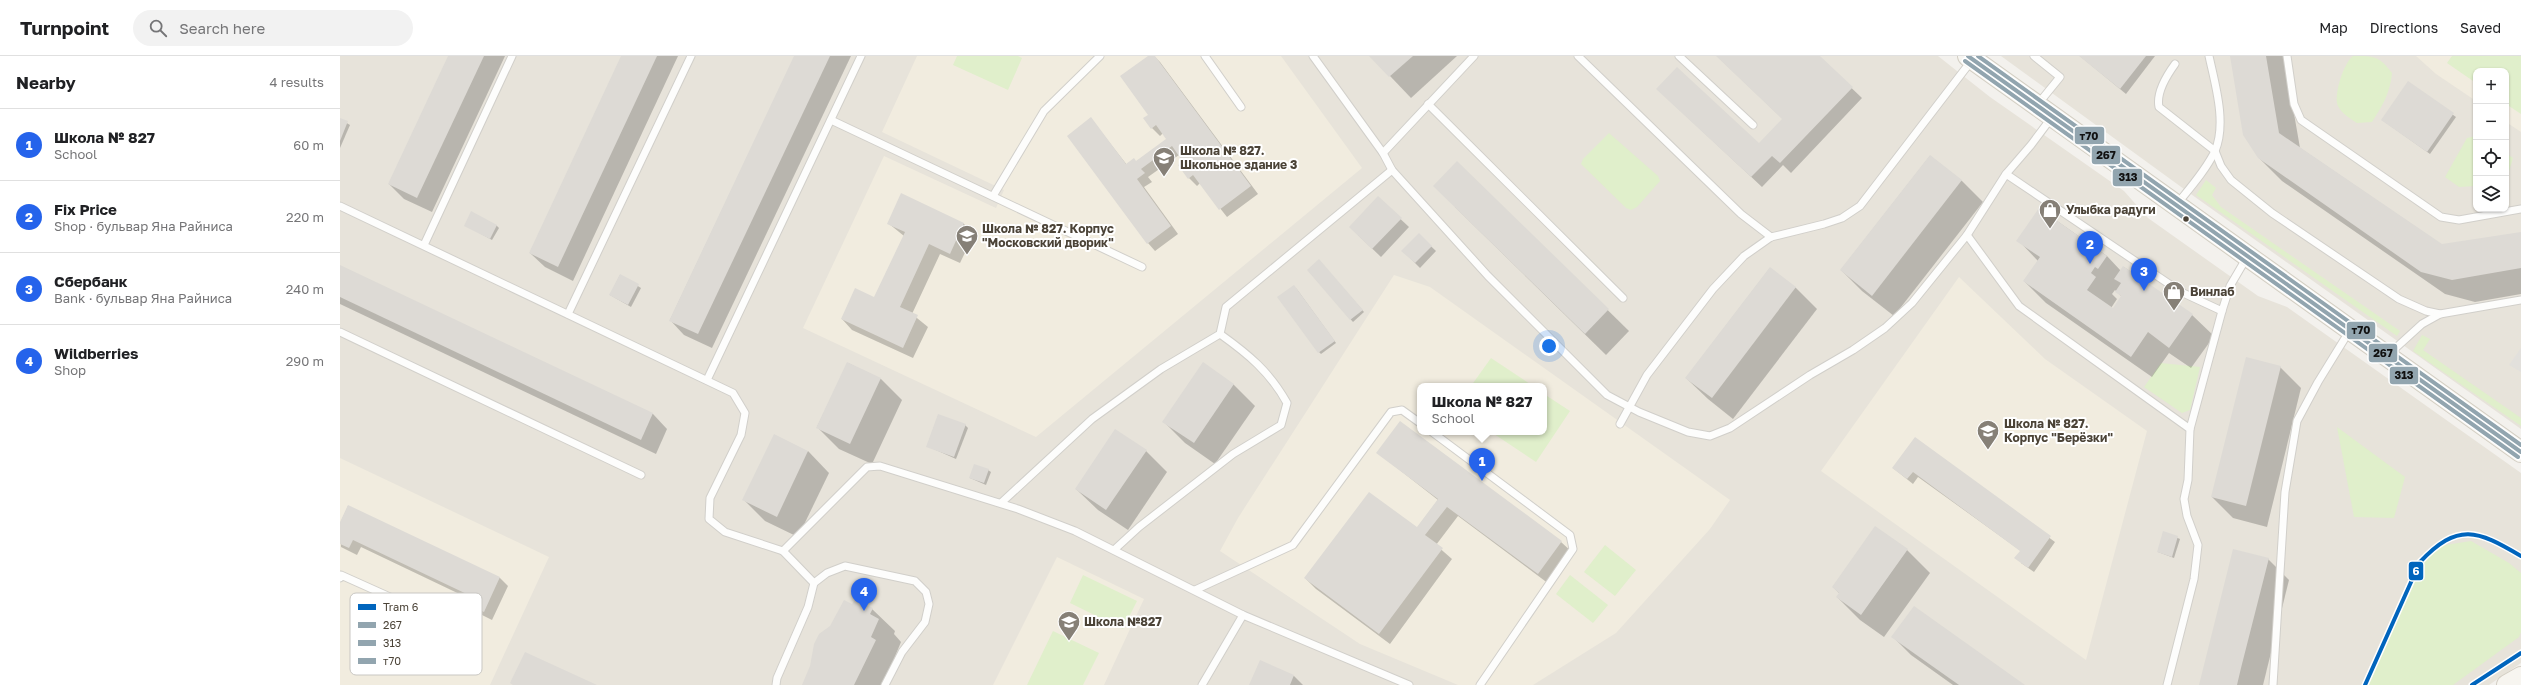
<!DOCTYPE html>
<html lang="en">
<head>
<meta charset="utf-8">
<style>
  body { margin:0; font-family:"Golos Text",sans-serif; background:#f2f2f2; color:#202124 }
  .controls { position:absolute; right:12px; top:12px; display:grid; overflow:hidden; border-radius:8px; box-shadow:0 1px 3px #0004 }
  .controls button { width:36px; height:36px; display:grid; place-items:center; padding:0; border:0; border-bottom:1px solid #e0e0e0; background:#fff; color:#202124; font:20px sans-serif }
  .you { position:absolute; left:1209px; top:290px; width:14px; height:14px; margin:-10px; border:3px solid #fff; border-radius:50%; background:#1a73e8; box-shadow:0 0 0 6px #1a73e833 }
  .badge { display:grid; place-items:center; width:26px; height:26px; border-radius:50%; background:#2563eb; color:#fff; font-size:13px; font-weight:700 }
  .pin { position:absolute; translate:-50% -33px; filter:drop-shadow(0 1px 2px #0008) }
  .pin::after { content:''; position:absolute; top:21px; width:14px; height:12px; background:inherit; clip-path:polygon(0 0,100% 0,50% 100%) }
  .popup { position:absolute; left:1077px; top:327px; width:130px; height:52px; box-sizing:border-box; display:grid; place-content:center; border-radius:8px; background:#fff; filter:drop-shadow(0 1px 3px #0005); font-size:13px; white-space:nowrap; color:#757577 }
  .popup b { font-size:15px; color:#202124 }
  .popup::after { content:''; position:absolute; left:50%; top:100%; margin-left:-8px; border:8px solid transparent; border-top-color:#fff }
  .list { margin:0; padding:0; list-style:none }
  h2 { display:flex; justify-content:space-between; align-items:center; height:52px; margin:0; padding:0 16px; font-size:17px }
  h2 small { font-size:13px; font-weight:400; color:#757577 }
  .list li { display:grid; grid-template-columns:26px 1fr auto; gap:12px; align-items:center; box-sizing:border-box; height:72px; padding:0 16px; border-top:1px solid #e0e0e0 }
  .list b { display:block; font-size:15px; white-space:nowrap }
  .list p { margin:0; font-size:13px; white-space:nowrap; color:#757577 }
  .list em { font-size:13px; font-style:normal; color:#757577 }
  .icon { flex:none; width:22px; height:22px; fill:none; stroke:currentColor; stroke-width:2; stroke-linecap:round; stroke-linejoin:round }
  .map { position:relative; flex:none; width:2181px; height:629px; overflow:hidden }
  header { display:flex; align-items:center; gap:24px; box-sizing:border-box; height:56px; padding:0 20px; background:#fff; border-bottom:1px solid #e0e0e0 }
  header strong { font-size:19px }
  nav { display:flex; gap:22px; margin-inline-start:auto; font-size:14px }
  .search { width:280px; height:36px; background:#f2f2f2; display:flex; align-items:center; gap:10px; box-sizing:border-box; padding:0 14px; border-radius:22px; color:#757577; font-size:15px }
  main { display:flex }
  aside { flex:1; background:#fff }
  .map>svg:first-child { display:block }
  .residential { fill:#e7e3da; fill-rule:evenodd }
  .education { fill:#f1ecdf; fill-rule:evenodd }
  .green { fill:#e0efcb }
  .parking { fill:#e2e0dc }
  .shadow { fill:#0003; fill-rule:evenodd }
  .building { fill:#dddad5 }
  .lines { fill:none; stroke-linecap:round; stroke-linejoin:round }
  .service-casing { stroke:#d1cfca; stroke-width:9 }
  .secondary-casing { stroke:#d3cec3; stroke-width:22 }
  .service { stroke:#fdfdfc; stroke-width:7 }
  .secondary { stroke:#f7f5f0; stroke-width:20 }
  .bus-1-casing { stroke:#fff; stroke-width:7 }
  .bus-2-casing { stroke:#fff; stroke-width:7 }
  .bus-3-casing { stroke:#fff; stroke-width:7 }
  .bus-1 { stroke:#92a5af; stroke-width:4 }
  .bus-2 { stroke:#92a5af; stroke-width:4 }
  .bus-3 { stroke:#92a5af; stroke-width:4 }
  .tram-1-casing { stroke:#fff; stroke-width:7 }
  .tram-1 { stroke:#0065bd; stroke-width:4 }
  .bus-dot { fill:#4b4337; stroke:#fff; stroke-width:1.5 }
  .labels { text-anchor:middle; stroke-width:4; stroke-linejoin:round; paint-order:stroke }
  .poi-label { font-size:12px; font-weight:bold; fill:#4b4337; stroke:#fff; text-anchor:start }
  .key { fill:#fff; stroke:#c9c7c3; stroke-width:1 }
  .key-label { font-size:11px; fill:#4b4337 }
  .line-badge { stroke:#fff; stroke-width:1.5 }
  .badge-label { font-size:11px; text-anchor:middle; font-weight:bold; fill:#fff }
  .pale-badge-label { font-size:11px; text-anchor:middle; font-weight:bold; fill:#111 }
</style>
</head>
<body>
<header>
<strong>Turnpoint</strong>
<div class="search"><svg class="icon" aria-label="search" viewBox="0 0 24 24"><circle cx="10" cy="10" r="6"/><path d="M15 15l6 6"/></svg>Search here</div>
<nav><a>Map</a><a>Directions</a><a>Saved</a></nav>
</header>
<main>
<aside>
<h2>Nearby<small>4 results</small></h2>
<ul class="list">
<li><span class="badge">1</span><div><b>Школа № 827</b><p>School</p></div><em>60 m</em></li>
<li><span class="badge">2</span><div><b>Fix Price</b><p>Shop · бульвар Яна Райниса</p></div><em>220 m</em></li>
<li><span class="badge">3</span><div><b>Сбербанк</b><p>Bank · бульвар Яна Райниса</p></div><em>240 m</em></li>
<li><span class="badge">4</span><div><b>Wildberries</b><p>Shop</p></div><em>290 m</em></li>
</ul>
</aside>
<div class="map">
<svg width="2181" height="629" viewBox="0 0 2181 629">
  <rect width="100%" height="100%" fill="#f3f1ed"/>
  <!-- residential -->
  <g class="residential">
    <path d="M0,0H1598L1650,41L1784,135L1808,162L1918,240L1947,251L2181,417V607L2149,629H0ZM1080,330H1204V376H1080Z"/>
    <path d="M1661,0H2181V373L1855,141ZM2136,15H2166V153H2136Z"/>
  </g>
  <!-- education -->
  <g class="education">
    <path d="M577,0H941L1022,112L696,381L463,272L544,100L656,152L664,134L542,76Z"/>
    <path d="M2076,0H2181V76L2166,66V15H2136V45L2096,18Z"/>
    <path d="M1054,219L1090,231L1390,444L1370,473L1276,577L1193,629H1118L1020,588L880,495L898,462ZM1080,330H1204V376H1080Z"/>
    <path d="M1619,221L1705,303L1807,375L1746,604L1481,415Z"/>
    <path d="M0,402L209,501L150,629H0Z"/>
    <path d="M717,501L804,543L764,629H653Z"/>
  </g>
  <!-- green -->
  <g class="green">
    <path d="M617,0H678L682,2L668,34L613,9Z"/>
    <path d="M2013,0C2035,0 2039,0 2052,17C2050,37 2043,49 2032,66L2017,67C2011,63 2001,57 1998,50C1993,40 2004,6 2013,0Z"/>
    <path d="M2112,0H2181V58L2166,48V15H2136V27L2107,7Z"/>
    <path d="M1269,77L1318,120L1320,125L1297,151L1291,154L1286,152L1241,108L1243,103Z"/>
    <path d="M2136,80V130L2119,131L2105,121L2127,82Z"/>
    <path d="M2166,97L2173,102L2166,125Z"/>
    <path d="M1866,124L1876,132L1872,139L1881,151L2060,275L2057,280L1856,139Z"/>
    <path d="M2082,279L2090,283L2083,294L2181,362V370L2073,295Z"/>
    <path d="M1151,302L1193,330H1131Z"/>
    <path d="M1821,307L1860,311L1850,354L1842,357L1804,331Z"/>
    <path d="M1204,338L1230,355L1196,406L1151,376H1204Z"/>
    <path d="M1997,371L2065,421L2054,462L2014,461Z"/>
    <path d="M2131,485L2169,507L2181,517V576L2179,581L2113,629H2027L2078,510L2099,490Z"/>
    <path d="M1265,489L1296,514L1275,540L1244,516Z"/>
    <path d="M743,519L797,545L783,573L730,547Z"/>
    <path d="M1230,519L1268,549L1253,567L1216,538Z"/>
    <path d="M713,575L759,597L743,629H687Z"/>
  </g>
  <!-- parking -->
  <path class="parking" d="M2181,292V316L2169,309Z"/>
  <!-- shadow -->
  <g class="shadow">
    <path d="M109,0H165L92,156L64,143L49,128Z"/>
    <path d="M282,0H338L233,225L205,211L190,197Z"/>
    <path d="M455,0H511L372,292L344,279L330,264Z"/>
    <path d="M809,0H814L820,6L918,138L887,161L860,127L857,130L849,122L844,106L839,99L808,121L812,126L804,131L838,178L815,195L808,187L751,63L787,109L796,106L828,83L823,77L820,80L812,72L809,59Z"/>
    <path d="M1031,0H1117L1071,42Z"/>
    <path d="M1377,0H1478L1522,42L1451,117L1443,109L1422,131L1328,43L1419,89L1443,63Z"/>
    <path d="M1740,0H1815L1786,38Z"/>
    <path d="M1891,0H1944L1960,92L2102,189L2181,177V238L2135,246L2105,238L1942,125L1919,102Z"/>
    <path d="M2068,27L2116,61L2090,98L2045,66Z"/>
    <path d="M0,63L10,69L0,92Z"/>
    <path d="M1590,100L1622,125L1643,146L1554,260L1522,235L1501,214Z"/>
    <path d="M1117,106L1289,275L1266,299L1115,151Z"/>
    <path d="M1038,142L1069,171L1041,201L1018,179Z"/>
    <path d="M1700,153L1767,200L1781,215L1784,211L1852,259L1874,280L1851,312L1829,297L1812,321L1706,247L1684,225L1698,205L1678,184ZM1775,234L1782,241L1773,254L1771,252L1777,243L1772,238Z"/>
    <path d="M548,167H623L634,178L620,207L600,198L572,258L588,271L573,302L512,274L502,263L535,243L564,180Z"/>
    <path d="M125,169H156L159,172L152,184Z"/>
    <path d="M1079,179L1096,195L1080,212L1063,195Z"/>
    <path d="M981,207L1024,256L1013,266L968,214Z"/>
    <path d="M0,210L313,358L327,373L316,398L0,248Z"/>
    <path d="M1430,212L1456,232L1477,253L1393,363L1368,343L1346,322Z"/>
    <path d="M280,219L301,232L291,251L270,239Z"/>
    <path d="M956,232L996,287L981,298L979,296Z"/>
    <path d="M508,307L541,323L562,344L532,408L499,393L477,371Z"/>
    <path d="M1940,311L1961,332L1927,471L1893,462L1872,441Z"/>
    <path d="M893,328L915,350L875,408L845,387L824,366Z"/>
    <path d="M1060,366L1221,486L1232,496L1209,528L1118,460L1096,489L1112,503L1050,588L976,533L965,522L1077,472L1098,444L1038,397Z"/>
    <path d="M625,369L628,372L616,403L587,390Z"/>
    <path d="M1575,382L1715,486L1694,516L1681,507V495L1578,421L1573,428L1553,412Z"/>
    <path d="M468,395L489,417L458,481L425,465L404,444Z"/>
    <path d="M806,395L827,416L788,474L758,454L736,433Z"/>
    <path d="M648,414L651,416L646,429L630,422Z"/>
    <path d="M8,450L160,522L168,530L152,564L138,557L130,549L132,544L21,491L17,499L1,491L0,468Z"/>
    <path d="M1535,472L1567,494L1590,517L1544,581L1520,564L1497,541L1500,538L1493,531Z"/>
    <path d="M1824,476L1840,483L1834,502L1818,496Z"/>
    <path d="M1928,503L1949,524L1923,629H1860Z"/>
    <path d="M512,549L532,553L555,575L554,578L561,586L554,603L558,607L547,629H463L491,570Z"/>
    <path d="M1553,581L1684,629H1613L1571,599Z"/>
    <path d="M954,620L963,629H910Z"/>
  </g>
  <!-- building -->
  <g class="building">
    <path d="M108,0H144L77,142L48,128Z"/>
    <path d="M281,0H317L218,211L189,197Z"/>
    <path d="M454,0H490L358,278L329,265Z"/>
    <path d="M808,0H815L911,130L879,154L853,119L848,123L838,109L843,106L832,90L801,113L805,117L797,123L831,170L807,188L727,80L751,61L786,108L794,102L796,105L826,83L816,69L811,73L803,62L808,59L780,20Z"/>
    <path d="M1029,0H1073L1049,21Z"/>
    <path d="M1376,0H1480L1513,31L1440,107L1432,100L1411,121L1316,33L1337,11L1419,87L1442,63Z"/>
    <path d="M1739,0H1806L1780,33Z"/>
    <path d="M1890,0H1926L1939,77L2102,188L2181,176V212L2112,224L2081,216L1918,102L1903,79Z"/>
    <path d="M2068,25L2114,57L2087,96L2041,64Z"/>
    <path d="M0,62L8,65L0,85Z"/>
    <path d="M1590,99L1622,124L1532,240L1500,214Z"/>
    <path d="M1117,105L1269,253L1245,278L1093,130Z"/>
    <path d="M561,137L624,167L610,198L589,188L560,251L578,259L563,292L501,263L515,232L534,241L565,176L547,168Z"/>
    <path d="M1038,140L1062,162L1032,193L1009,171Z"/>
    <path d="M1699,152L1767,200L1758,213L1755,211L1751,217L1756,221L1747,234L1773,252L1781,240L1775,236L1781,227L1774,223L1783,210L1853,258L1829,292L1808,276L1791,301L1683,225L1700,201L1676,185Z"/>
    <path d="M131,155L157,169L150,183L124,170Z"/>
    <path d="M1079,177L1092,190L1075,207L1061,195Z"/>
    <path d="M979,203L1023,254L1010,264L967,214Z"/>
    <path d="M0,209L313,357L301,384L0,241Z"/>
    <path d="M1430,211L1456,231L1372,342L1345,322Z"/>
    <path d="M280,218L299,228L288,249L269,239Z"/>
    <path d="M954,229L995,285L978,297L937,241Z"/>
    <path d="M1906,301L1941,310L1906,450L1871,441Z"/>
    <path d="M507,306L541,322L510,388L476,372Z"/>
    <path d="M863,306L894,328L854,387L822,366Z"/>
    <path d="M598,358L626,368L614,401L586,391Z"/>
    <path d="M1060,365L1222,485L1198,518L1107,451L1085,479L1103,492L1039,578L964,522L1029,436L1077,471L1098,443L1036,397Z"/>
    <path d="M775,373L807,394L766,454L735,433Z"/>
    <path d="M434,378L468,395L437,461L402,444Z"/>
    <path d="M1575,381L1711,480L1688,512L1674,502L1680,495L1573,416L1567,423L1552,412Z"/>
    <path d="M634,408L649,413L644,427L629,422Z"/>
    <path d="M8,449L160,521L144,556L129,549L133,541L13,484L9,492L0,488V466Z"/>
    <path d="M1535,470L1568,493L1521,559L1496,541L1499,537L1492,531Z"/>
    <path d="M1823,475L1838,480L1832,501L1817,496Z"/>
    <path d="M1893,493L1929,502L1901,612L1897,629H1859Z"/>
    <path d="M504,544L512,548L515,544L533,552L530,558L539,563L531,581L536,584L514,629H462L470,610L474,588L479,578L490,570Z"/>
    <path d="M1574,550L1685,629H1619L1551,581Z"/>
    <path d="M185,596L257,629H173L170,627Z"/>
    <path d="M920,604L954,619L950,629H909Z"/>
  </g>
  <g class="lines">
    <!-- service casing -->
    <g class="service-casing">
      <g id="service">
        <path d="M865,0L901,51"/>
        <path d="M973,0L1043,97L1052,114L1148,220L1267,339L1299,356L1348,376L1370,380L1390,372L1470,319L1513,294L1545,272L1572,247L1627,179L1666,118L1691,89L1712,61"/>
        <path d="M1238,0L1401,158L1431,181"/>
        <path d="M1339,0L1413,69"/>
        <path d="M1694,0L1720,21L1698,48"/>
        <path d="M1947,0L1954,48L1961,64L2101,161L2119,164L2181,153"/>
        <path d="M1835,8C1827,19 1816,37 1819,51L1875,95L1881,110L1891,124L1932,157L2059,243L2086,255L2100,258"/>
        <path d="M1088,48L1283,242"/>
        <path d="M491,64L802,211"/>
        <path d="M1043,97L1134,0"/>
        <path d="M1666,118L1841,236L1882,255L1890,230L1907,201"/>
        <path d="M653,140L704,55L760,0"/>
        <path d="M1837,148C1850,132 1866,114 1875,95C1887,67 1875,28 1869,0"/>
        <path d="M0,150L393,337L405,357L401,379L370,442L369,463L385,476L443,495L527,411L540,410L678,453L735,475L903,559L1069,629"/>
        <path d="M1627,179L1679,250L1850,373L1848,424L1844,443L1847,460L1858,489L1854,523L1827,629"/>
        <path d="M84,189L172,0"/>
        <path d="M228,258L351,0"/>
        <path d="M0,276L301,419"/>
        <path d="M2048,299L2082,268L2100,258L2181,244"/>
        <path d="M367,324L521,0"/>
        <path d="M1280,368L1307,319L1373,233L1404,200L1431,181L1484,168L1502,162L1520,150L1632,4"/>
        <path d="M1850,373L1882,255"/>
        <path d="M1092,376L1230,479L1233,493L1140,629"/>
        <path d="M661,447L752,363L821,313L880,278L886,251L1052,114"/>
        <path d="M774,494L799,471L893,398L941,369L947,347C930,316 908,298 880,278"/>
        <path d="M443,495L474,527"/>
        <path d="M0,522L1,519L70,550"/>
        <path d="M855,534L953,489L1051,356L1062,354L1080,367"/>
        <path d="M436,629L437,622L468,551L474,527L487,517L505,510L575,525L586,536L589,548L585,566L562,596L545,629"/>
        <path d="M862,629L903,559"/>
        <path d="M1933,629L1945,436L1957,365L1978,326L2010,274"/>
      </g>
    </g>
    <!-- secondary casing -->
    <g class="secondary-casing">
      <g id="secondary">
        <path d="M1628,0L2181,396"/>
        <path d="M2167,629L2181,621"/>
      </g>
    </g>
    <!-- service -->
    <use href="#service" class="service"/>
    <!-- secondary -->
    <use href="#secondary" class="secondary"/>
    <!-- bus-1 casing -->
    <g class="bus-1-casing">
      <path id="bus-1" d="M1628,0L2181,396"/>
    </g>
    <!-- bus-2 casing -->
    <g class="bus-2-casing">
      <path id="bus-2" d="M1625,5L2178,401"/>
    </g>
    <!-- bus-3 casing -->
    <g class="bus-3-casing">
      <path id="bus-3" d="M1638,0L2181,389"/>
    </g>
    <!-- bus-1 -->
    <use href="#bus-1" class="bus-1"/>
    <!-- bus-2 -->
    <use href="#bus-2" class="bus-2"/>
    <!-- bus-3 -->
    <use href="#bus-3" class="bus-3"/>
    <!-- tram-1 casing -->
    <g class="tram-1-casing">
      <g id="tram-1">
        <path d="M2025,629L2080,506C2118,466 2137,474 2181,500"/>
        <path d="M2132,629L2181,597"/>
      </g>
    </g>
    <!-- tram-1 -->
    <use href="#tram-1" class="tram-1"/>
  </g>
  <!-- icons -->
  <defs>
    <g id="school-pin" transform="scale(1.15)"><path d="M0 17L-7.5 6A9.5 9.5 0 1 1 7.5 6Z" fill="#868077" stroke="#fff"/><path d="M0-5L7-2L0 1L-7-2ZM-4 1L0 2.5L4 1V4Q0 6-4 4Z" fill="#fff"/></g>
    <g id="shop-pin" transform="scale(1.15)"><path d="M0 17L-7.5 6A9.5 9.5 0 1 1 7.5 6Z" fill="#868077" stroke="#fff"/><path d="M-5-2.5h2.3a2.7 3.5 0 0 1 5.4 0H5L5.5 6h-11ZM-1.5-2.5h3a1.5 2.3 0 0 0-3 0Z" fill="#fff"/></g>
  </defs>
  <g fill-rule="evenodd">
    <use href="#school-pin" x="824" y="102"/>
    <use href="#shop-pin" x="1710" y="154"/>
    <use href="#school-pin" x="627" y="180"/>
    <use href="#shop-pin" x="1834" y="236"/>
    <use href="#school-pin" x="1648" y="375"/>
    <use href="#school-pin" x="729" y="566"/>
  </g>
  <!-- markers -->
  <circle class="bus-dot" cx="1846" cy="163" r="3.5"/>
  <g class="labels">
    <!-- poi labels -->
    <g class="poi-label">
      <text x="840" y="99">Школа № 827.<tspan x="840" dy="14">Школьное здание 3</tspan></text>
      <text x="1726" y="158">Улыбка радуги</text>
      <text x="642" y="177">Школа № 827. Корпус<tspan x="642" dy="14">"Московский дворик"</tspan></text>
      <text x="1850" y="240">Винлаб</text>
      <text x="1664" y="372">Школа № 827.<tspan x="1664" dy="14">Корпус "Берёзки"</tspan></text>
      <text x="744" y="570">Школа №827</text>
    </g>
  </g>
  <!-- legend -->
  <rect x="10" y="537" width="132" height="82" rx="6" class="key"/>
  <rect x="18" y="548" width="18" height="6" fill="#0065bd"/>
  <rect x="18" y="566" width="18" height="6" fill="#92a5af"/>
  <rect x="18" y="584" width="18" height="6" fill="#92a5af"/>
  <rect x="18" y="602" width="18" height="6" fill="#92a5af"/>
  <g class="key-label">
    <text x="43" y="555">Tram 6</text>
    <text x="43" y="573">267</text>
    <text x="43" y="591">313</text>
    <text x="43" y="609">т70</text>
  </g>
  <g class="line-badge">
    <rect x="1734" y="70" width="31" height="19" rx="4" fill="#92a5af"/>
    <rect x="1751" y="89" width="30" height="20" rx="4" fill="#92a5af"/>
    <rect x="1772" y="112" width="31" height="19" rx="4" fill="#92a5af"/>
    <rect x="2006" y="265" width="30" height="19" rx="4" fill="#92a5af"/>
    <rect x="2028" y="287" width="30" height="20" rx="4" fill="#92a5af"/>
    <rect x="2049" y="310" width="30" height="19" rx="4" fill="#92a5af"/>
    <rect x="2068" y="505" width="16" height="20" rx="4" fill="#0065bd"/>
  </g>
  <g class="badge-label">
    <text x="2076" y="519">6</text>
  </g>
  <g class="pale-badge-label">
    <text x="1749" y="84">т70</text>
    <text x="1766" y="103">267</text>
    <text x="1788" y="125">313</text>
    <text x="2021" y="278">т70</text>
    <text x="2043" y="301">267</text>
    <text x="2064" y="323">313</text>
  </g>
</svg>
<div class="controls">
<button>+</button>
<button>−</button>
<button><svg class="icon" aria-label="locate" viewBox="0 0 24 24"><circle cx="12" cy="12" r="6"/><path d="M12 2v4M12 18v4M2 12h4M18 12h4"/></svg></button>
<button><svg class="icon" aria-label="layers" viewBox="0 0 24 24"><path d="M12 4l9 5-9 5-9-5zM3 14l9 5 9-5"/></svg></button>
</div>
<div class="you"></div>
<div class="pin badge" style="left:1142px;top:425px">1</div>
<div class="popup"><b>Школа № 827</b>School</div>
<div class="pin badge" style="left:1750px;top:208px">2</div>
<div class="pin badge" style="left:1804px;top:235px">3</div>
<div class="pin badge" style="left:524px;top:555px">4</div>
</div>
</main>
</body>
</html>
